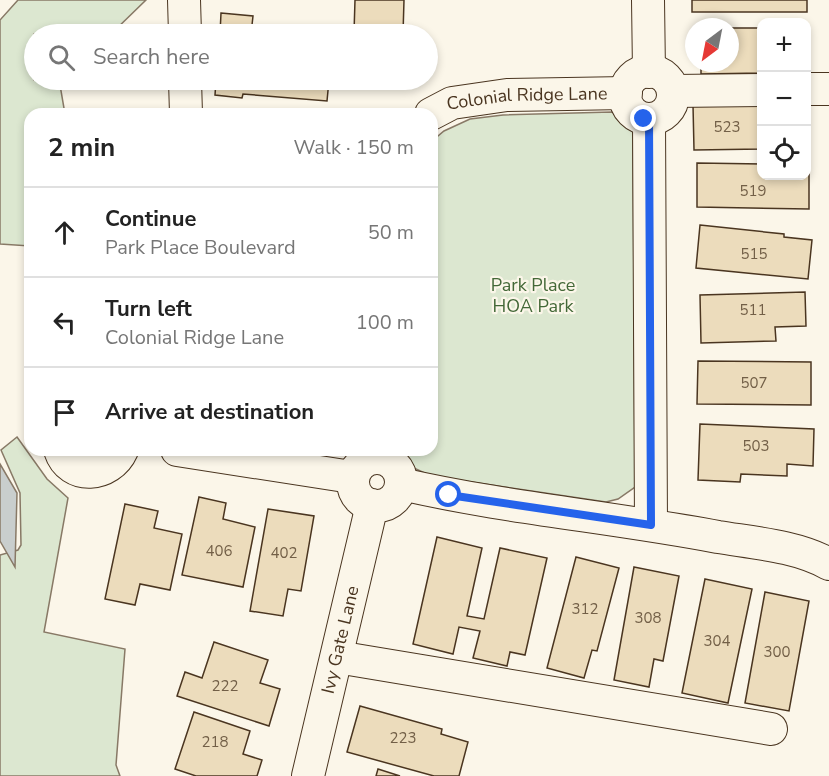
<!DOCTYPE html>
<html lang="en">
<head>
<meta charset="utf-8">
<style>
  body { margin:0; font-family:"Nunito Sans",sans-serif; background:#f2f2f2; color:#222 }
  .controls { position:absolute; right:18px; top:18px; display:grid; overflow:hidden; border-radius:12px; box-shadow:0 3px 9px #0003 }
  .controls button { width:54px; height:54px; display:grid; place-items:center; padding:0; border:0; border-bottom:2px solid #e0e0e0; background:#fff; color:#222; font:30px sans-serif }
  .compass { position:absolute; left:685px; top:18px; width:54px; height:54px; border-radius:50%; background:#fff; box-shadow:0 3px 9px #0003; rotate:212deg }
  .stop { position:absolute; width:18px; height:18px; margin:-14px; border:4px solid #2563eb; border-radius:50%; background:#fff }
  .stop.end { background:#2563eb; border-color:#fff; box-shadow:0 2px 6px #0008 }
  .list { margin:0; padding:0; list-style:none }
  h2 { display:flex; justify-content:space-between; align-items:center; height:78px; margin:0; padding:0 24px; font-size:26px }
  h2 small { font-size:20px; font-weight:400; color:#767676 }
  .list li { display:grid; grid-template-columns:39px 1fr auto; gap:18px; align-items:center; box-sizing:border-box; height:90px; padding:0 24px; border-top:2px solid #e0e0e0 }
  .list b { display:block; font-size:22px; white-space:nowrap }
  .list p { margin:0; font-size:20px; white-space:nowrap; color:#767676 }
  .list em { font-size:20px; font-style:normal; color:#767676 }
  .icon { flex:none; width:33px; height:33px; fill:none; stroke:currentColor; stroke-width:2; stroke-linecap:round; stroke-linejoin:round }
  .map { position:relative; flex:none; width:829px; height:776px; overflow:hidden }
  .search { position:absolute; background:#fff; box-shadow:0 3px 9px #0003; left:24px; top:24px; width:414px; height:66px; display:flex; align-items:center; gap:15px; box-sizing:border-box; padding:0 21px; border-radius:33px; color:#767676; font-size:22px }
  .panel { position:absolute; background:#fff; box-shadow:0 3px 9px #0003; left:24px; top:108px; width:414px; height:348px; border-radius:18px }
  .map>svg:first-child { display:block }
  .green { fill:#dce7d0; stroke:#887966; stroke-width:1.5 }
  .water { fill:#c9cecd; stroke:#887966; stroke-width:1.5 }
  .building { fill:#ecdcbc; stroke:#4a3520; stroke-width:1.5 }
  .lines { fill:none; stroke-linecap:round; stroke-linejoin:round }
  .minor-casing { stroke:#4a3520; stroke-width:34 }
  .minor { stroke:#fbf6e9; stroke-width:32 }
  .route { stroke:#2563eb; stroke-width:8 }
  .labels { text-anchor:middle; stroke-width:4.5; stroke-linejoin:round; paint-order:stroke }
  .number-label { font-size:15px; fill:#725f47 }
  .street-label { font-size:18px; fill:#4a3520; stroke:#fbf6e9 }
  .park-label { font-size:18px; fill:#436837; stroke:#fbf6e9 }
</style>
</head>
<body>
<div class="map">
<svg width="829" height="776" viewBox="0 0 829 776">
  <rect width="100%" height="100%" fill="#fbf6e9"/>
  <!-- green -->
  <g class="green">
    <path d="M18,0H146L111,34H34V80H66L60,85L65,114H30V246L0,244V20Z"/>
    <path d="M612,112L633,127L635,487L618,499L606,502L431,476L416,469L398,453L397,450H432V141L444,131L470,119L503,115Z"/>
    <path d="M17,437L47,479L68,498L44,632L125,649L116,765L120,776H0V555L18,550L21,545L20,493L1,450Z"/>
  </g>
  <!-- water -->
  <path class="water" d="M0,464L17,493L15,567L0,541Z"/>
  <!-- building -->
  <g class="building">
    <path d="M355,0H404L403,34L354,33Z"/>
    <rect x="692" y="0" width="115" height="12"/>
    <path d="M221,13L253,16L251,34H220Z"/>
    <path d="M730,28H762V73L701,74V63H730Z"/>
    <path d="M806,28H807L808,73H806Z"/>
    <path d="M216,80H329L327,101L243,94L242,98L215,95Z"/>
    <rect x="806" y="104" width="2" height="45"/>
    <path d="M693,105H762V149L694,150Z"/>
    <path d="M326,110V114H218V111Z"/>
    <path d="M697,163L762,164V176H806V174H809V209L697,207Z"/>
    <path d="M700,225L784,234V237L812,240L808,279L696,268Z"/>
    <path d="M805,292L806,326L775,327L776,341L701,343L700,295Z"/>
    <path d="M698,361L811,362V405L697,404Z"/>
    <path d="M700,424L814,429L813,466L787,464V476L741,474L740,482L698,480Z"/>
    <path d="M199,497L226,503L223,519L255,527L243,587L182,575Z"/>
    <path d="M125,504L158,511L154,528L182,534L170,590L140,584L135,605L105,599Z"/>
    <path d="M268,509L314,516L301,591L288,589L283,616L250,611Z"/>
    <path d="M437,537L482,548L467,616L484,619L500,548L547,558L525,655L510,652L507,666L473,658L480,631L459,627L453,654L413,644Z"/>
    <path d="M576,557L619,568L597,651L592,650L584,678L547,668Z"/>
    <path d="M634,567L679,576L663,661L654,659L649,687L614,680Z"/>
    <path d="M705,579L752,589L728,703L682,693Z"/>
    <path d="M765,592L809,601L789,711L745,703Z"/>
    <path d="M214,642L268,660L260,683L280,689L269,726L177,696L185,672L202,678Z"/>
    <path d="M360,706L442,729L441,734L468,742L459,776H434L347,752Z"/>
    <path d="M194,712L250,731L243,754L262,760L257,776H196L175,769Z"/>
    <path d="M378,769L400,776H376Z"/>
  </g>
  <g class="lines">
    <!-- minor casing -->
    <g class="minor-casing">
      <g id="minor">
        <path d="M184,0L185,34"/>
        <path d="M648,0L649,72"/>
        <circle cx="649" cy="95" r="24"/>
        <path d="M185,80L186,114"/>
        <path d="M806,89H829"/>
        <path d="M673,91L762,90"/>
        <path id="s1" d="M431,114L452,103L507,95L626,93"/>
        <path d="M649,119L651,525"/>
        <path d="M60,450C70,481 110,477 122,450"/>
        <path d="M177,450L345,476L353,479"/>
        <circle cx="377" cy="482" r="24"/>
        <path d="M401,484C506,508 613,517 718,537C755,543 797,546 829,564"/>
        <path d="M337,657L771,729"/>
        <path id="s2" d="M308,776L372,505"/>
      </g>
    </g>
    <!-- minor -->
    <use href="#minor" class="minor"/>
  </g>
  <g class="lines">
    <!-- route -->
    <path class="route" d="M449,495L651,525L649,119H644"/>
  </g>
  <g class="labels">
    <!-- number labels -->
    <g class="number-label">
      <text x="727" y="132">523</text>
      <text x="753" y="196">519</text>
      <text x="754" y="259">515</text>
      <text x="753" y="315">511</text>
      <text x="754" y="388">507</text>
      <text x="756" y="451">503</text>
      <text x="219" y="556">406</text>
      <text x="284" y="558">402</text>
      <text x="585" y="614">312</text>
      <text x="648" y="623">308</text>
      <text x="717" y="646">304</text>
      <text x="777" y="657">300</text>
      <text x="225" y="691">222</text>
      <text x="403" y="743">223</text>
      <text x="215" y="747">218</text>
    </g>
    <!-- street labels -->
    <g class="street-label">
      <text dy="6" stroke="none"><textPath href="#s1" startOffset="99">Colonial Ridge Lane</textPath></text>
      <text dy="6" stroke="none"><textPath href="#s2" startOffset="140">Ivy Gate Lane</textPath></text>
    </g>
    <!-- park labels -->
    <g class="park-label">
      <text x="533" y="291">Park Place<tspan x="533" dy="21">HOA Park</tspan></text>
    </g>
  </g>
</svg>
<div class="controls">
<button>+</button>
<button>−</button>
<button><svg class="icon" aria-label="locate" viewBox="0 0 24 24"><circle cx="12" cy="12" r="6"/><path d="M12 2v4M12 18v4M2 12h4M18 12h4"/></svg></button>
</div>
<svg class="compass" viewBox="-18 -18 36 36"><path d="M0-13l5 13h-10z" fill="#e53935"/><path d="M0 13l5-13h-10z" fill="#767676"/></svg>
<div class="stop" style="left:449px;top:495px"></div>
<div class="stop end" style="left:644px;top:119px"></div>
<div class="search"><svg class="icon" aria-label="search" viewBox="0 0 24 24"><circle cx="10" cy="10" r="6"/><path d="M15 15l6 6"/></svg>Search here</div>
<section class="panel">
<h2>2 min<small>Walk · 150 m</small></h2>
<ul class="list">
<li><svg class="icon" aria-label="ahead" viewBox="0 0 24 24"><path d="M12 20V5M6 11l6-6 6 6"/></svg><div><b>Continue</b><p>Park Place Boulevard</p></div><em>50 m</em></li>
<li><svg class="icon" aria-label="left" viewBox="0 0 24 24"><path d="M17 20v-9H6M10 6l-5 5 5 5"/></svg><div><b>Turn left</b><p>Colonial Ridge Lane</p></div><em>100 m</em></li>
<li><svg class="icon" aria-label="arrive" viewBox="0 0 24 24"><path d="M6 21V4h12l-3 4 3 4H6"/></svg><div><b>Arrive at destination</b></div></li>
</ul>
</section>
</div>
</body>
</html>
